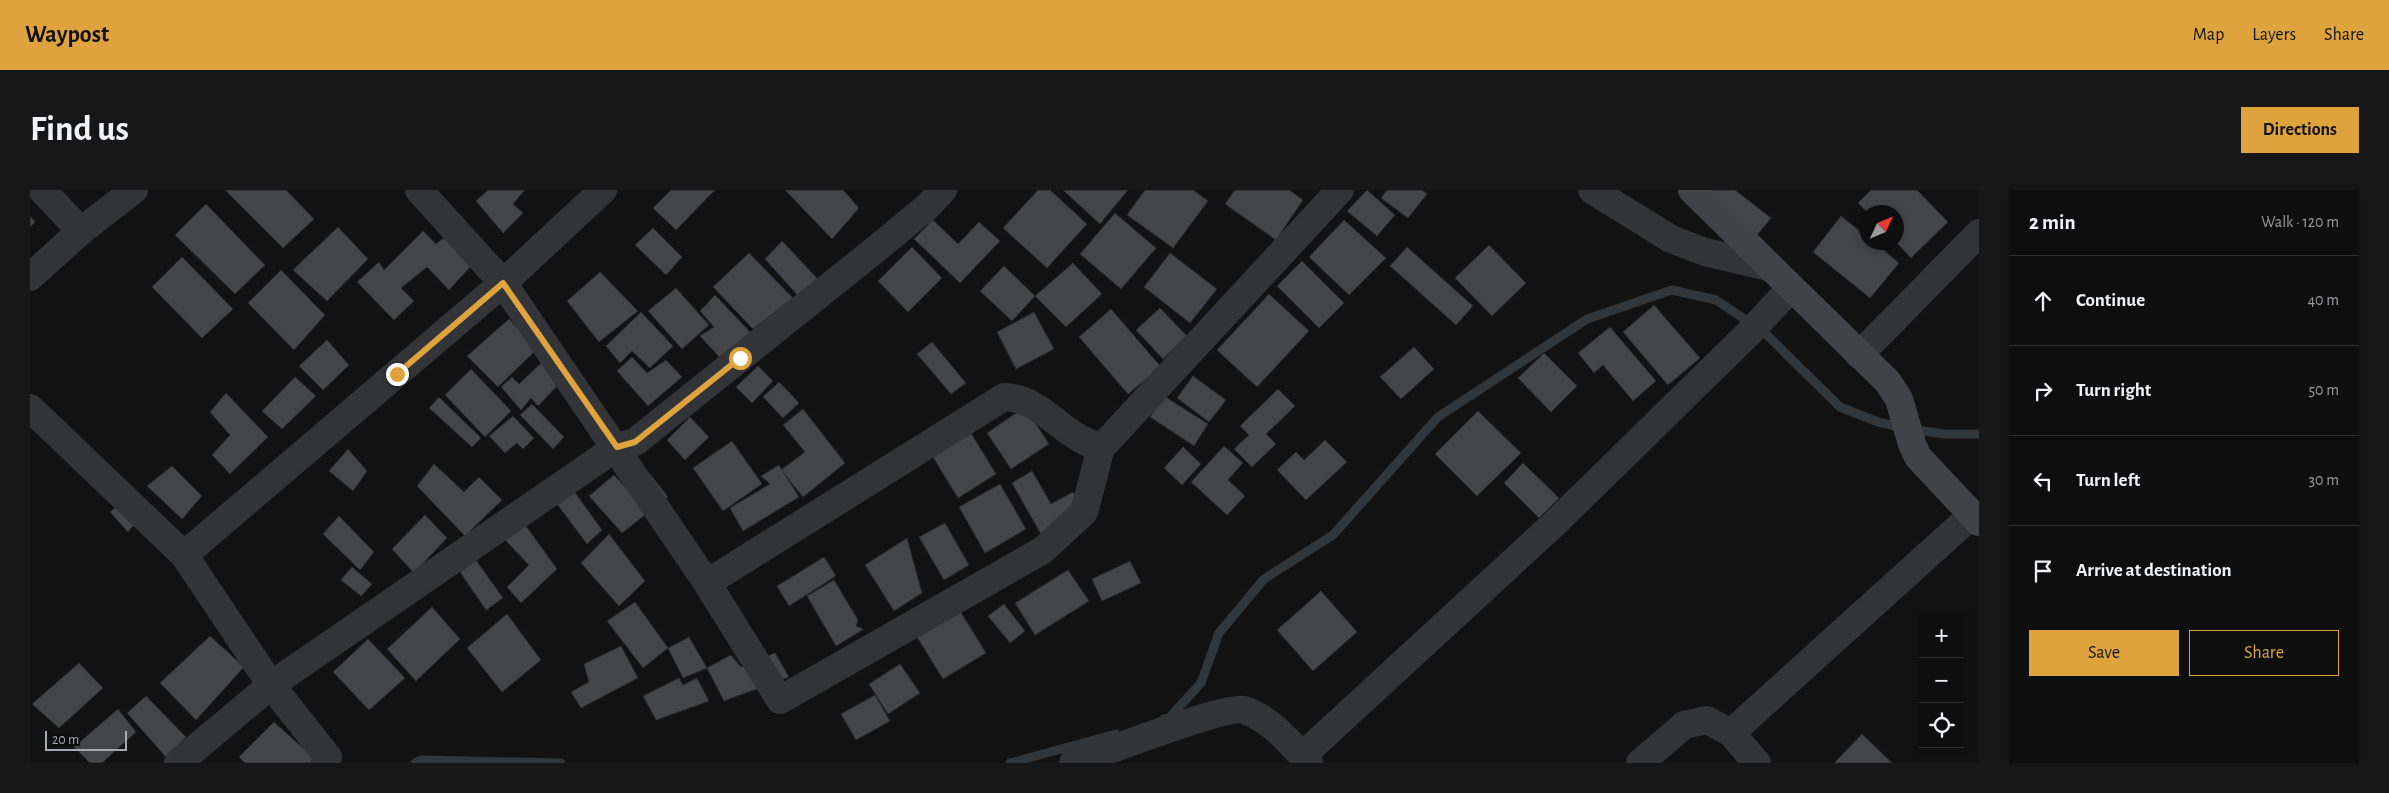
<!DOCTYPE html>
<html lang="en">
<head>
<meta charset="utf-8">
<style>
  body { margin:0; font-family:"Alegreya Sans",sans-serif; background:#171717; color:#f1f3f6 }
  .controls { position:absolute; right:15px; bottom:15px; display:grid; overflow:hidden; border-radius:0px; box-shadow:0 2px 8px #0003 }
  .controls button { width:45px; height:45px; display:grid; place-items:center; padding:0; border:0; border-bottom:1px solid #2e2e2e; background:#0e0e0e; color:#f1f3f6; font:25px sans-serif }
  .compass { position:absolute; left:1829px; top:15px; width:45px; height:45px; border-radius:50%; background:#0e0e0e; box-shadow:0 2px 8px #0003; rotate:46deg }
  .scale { position:absolute; left:15px; bottom:12px; width:82px; box-sizing:border-box; padding-left:5px; border:2px solid #a5a9b2; border-top:0; font-size:14px; line-height:18px; white-space:nowrap; color:#a5a9b2; -webkit-text-stroke:4px #0d0d0e; paint-order:stroke }
  .stop { position:absolute; width:15px; height:15px; margin:-11px; border:4px solid #dfa33e; border-radius:50%; background:#fff }
  .stop.end { background:#dfa33e; border-color:#fff; box-shadow:0 1px 5px #0008 }
  .list { margin:0; padding:0; list-style:none }
  h2 { display:flex; justify-content:space-between; align-items:center; height:65px; margin:0; padding:0 20px; font-size:21px }
  h2 small { font-size:16px; font-weight:400; color:#9b9c9e }
  .list li { display:grid; grid-template-columns:32px 1fr auto; gap:15px; align-items:center; box-sizing:border-box; height:90px; padding:0 20px; border-top:1px solid #2e2e2e }
  .list b { display:block; font-size:19px; white-space:nowrap }
  .list em { font-size:16px; font-style:normal; color:#9b9c9e }
  .actions { display:flex; gap:10px; padding:15px 20px }
  .actions a { flex:1; padding:11px 0; border:1px solid #dfa33e; border-radius:0px; text-align:center; font-size:18px; color:#dfa33e }
  .actions .main { background:#dfa33e; color:#111 }
  .icon { flex:none; width:28px; height:28px; fill:none; stroke:currentColor; stroke-width:2; stroke-linecap:round; stroke-linejoin:round }
  .map { position:relative; flex:none; width:1949px; height:573px; overflow:hidden; border-radius:0px }
  header { display:flex; align-items:center; gap:30px; box-sizing:border-box; height:70px; padding:0 25px; background:#dfa33e; color:#111 }
  header strong { font-size:24px }
  nav { display:flex; gap:28px; margin-inline-start:auto; font-size:18px }
  .intro { display:flex; align-items:center; justify-content:space-between; box-sizing:border-box; height:120px; padding:0 30px }
  h1 { margin:0; font-size:35px }
  .button { padding:12px 22px; border-radius:0px; background:#dfa33e; color:#111; font-size:18px; font-weight:700 }
  main { display:flex; gap:30px; padding:0 30px }
  aside { flex:1; background:#0e0e0e; border-radius:0px; box-shadow:0 2px 8px #0003 }
  .map>svg:first-child { display:block }
  .lines { fill:none; stroke-linecap:round; stroke-linejoin:round }
  .stream { stroke:#2f373c; stroke-width:9 }
  .building { fill:#444548; stroke:#2c2c2f }
  .street { stroke:#333438; stroke-width:28 }
  .secondary { stroke:#414348; stroke-width:28 }
  .route { stroke:#dfa33e; stroke-width:6 }
</style>
</head>
<body>
<header>
<strong>Waypost</strong>
<nav><a>Map</a><a>Layers</a><a>Share</a></nav>
</header>
<div class="intro"><h1>Find us</h1><a class="button">Directions</a></div>
<main>
<div class="map">
<svg width="1949" height="573" viewBox="0 0 1949 573">
  <rect width="100%" height="100%" fill="#121213"/>
  <g class="lines">
    <!-- stream -->
    <g class="stream">
      <path d="M1134,529L1139,528L1171,493L1189,443L1234,389L1303,345L1408,227L1557,129L1642,100L1686,110L1734,142L1810,217L1848,232L1879,239L1915,244H1949"/>
      <path d="M385,573L392,570L531,573"/>
      <path d="M980,573L1086,544"/>
    </g>
  </g>
  <!-- building -->
  <g class="building">
    <path d="M195,0H256L284,29L253,58Z"/>
    <path d="M458,0H495L483,14L493,23L473,43L446,11Z"/>
    <path d="M641,0H685L646,40L623,18Z"/>
    <path d="M755,0H813L829,18L802,49Z"/>
    <path d="M1008,0H1020L1057,34L1017,78L973,38Z"/>
    <path d="M1033,0H1098L1070,34Z"/>
    <path d="M1115,0H1163L1178,11L1143,58L1097,25Z"/>
    <path d="M1205,0H1259L1273,10L1246,50L1195,14Z"/>
    <path d="M1337,0L1365,25L1347,46L1317,21Z"/>
    <path d="M1357,0H1392L1397,4L1378,28L1351,8Z"/>
    <path d="M1669,0H1705L1741,28L1727,45Z"/>
    <path d="M1841,0H1887L1918,32L1881,68L1866,52V22H1837L1828,13Z"/>
    <path d="M176,14L235,75L205,104L145,45Z"/>
    <path d="M1085,23L1126,58L1091,99L1050,64Z"/>
    <path d="M0,26L5,32L0,37Z"/>
    <path d="M1811,26L1836,46V52H1844L1869,73L1840,108L1783,62Z"/>
    <path d="M903,30L928,54L949,32L970,51L930,93L884,49Z"/>
    <path d="M1314,30L1356,68L1319,105L1279,67Z"/>
    <path d="M308,37L338,69L297,111L263,80Z"/>
    <path d="M623,38L652,67L636,85L605,55Z"/>
    <path d="M393,41L406,54L414,48L441,76L419,100L397,77L371,98L384,111L364,130L327,92L349,72L354,80Z"/>
    <path d="M752,51L787,88L769,107L735,69Z"/>
    <path d="M1459,55L1496,93L1462,126L1425,88Z"/>
    <path d="M882,57L912,88L878,122L848,91Z"/>
    <path d="M1377,57L1443,116L1426,135L1360,76Z"/>
    <path d="M719,63L763,108L723,139L683,97Z"/>
    <path d="M1140,63L1187,99L1160,133L1114,97Z"/>
    <path d="M152,67L203,119L172,148L122,97Z"/>
    <path d="M1272,71L1314,113L1289,138L1247,96Z"/>
    <path d="M1043,73L1072,104L1036,137L1005,106Z"/>
    <path d="M974,76L1005,106L982,131L950,101Z"/>
    <path d="M251,80L295,125L264,160L218,113Z"/>
    <path d="M570,82L608,121L569,152L537,111Z"/>
    <path d="M646,98L679,135L652,159L618,121Z"/>
    <path d="M1239,104L1279,141L1227,197L1187,160Z"/>
    <path d="M685,105L721,143L692,170L670,146L684,137L670,121Z"/>
    <path d="M1624,115L1670,168L1638,195L1593,142Z"/>
    <path d="M1130,118L1157,146L1133,169L1106,140Z"/>
    <path d="M1081,119L1131,177L1098,204L1049,147Z"/>
    <path d="M611,122L643,156L620,178L602,161L590,173L576,156Z"/>
    <path d="M1004,122L1024,159L986,179L967,142Z"/>
    <path d="M479,129L507,159L468,197L437,166Z"/>
    <path d="M1580,137L1626,191L1603,211L1573,175L1564,183L1548,163Z"/>
    <path d="M297,150L319,175L293,200L269,176Z"/>
    <path d="M902,152L936,193L921,204L887,164Z"/>
    <path d="M1384,157L1404,179L1371,209L1350,187Z"/>
    <path d="M1514,163L1547,196L1521,222L1488,188Z"/>
    <path d="M602,167L617,183L636,170L652,187L618,216L587,181Z"/>
    <path d="M512,172L531,192L508,216L501,208L491,220L471,197L482,187L489,194Z"/>
    <path d="M728,176L743,191L722,213L706,197Z"/>
    <path d="M441,179L481,221L455,247L415,205Z"/>
    <path d="M1163,186L1196,210L1179,232L1147,208Z"/>
    <path d="M265,187L286,206L252,239L232,221Z"/>
    <path d="M749,192L769,213L753,228L733,207Z"/>
    <path d="M1248,199L1265,216L1236,244L1246,254L1222,277L1204,259L1219,245L1210,236Z"/>
    <path d="M196,203L238,247L200,284L182,265L200,245L180,222Z"/>
    <path d="M1134,206L1178,234L1164,256L1120,227Z"/>
    <path d="M409,207L451,248L442,257L399,218Z"/>
    <path d="M502,214L534,247L523,259L490,225Z"/>
    <path d="M995,217L1019,254L981,279L957,243Z"/>
    <path d="M773,219L815,273L773,307L751,280L775,262L753,235Z"/>
    <path d="M1448,221L1491,263L1447,306L1405,264Z"/>
    <path d="M483,226L504,248L493,259L487,253L475,263L459,246Z"/>
    <path d="M660,227L679,247L655,270L637,250Z"/>
    <path d="M941,243L966,284L928,308L903,267Z"/>
    <path d="M1295,250L1317,272L1276,310L1247,280L1266,262L1274,270Z"/>
    <path d="M702,251L732,294L693,321L663,278Z"/>
    <path d="M1194,256L1213,273L1198,290L1215,306L1197,325L1161,292Z"/>
    <path d="M1153,257L1171,274L1152,295L1134,278Z"/>
    <path d="M318,259L337,281L323,301L299,281Z"/>
    <path d="M1493,273L1529,308L1509,328L1474,293Z"/>
    <path d="M404,274L434,302L449,287L472,310L435,346L387,296Z"/>
    <path d="M749,275L769,307L713,341L700,318L740,294L731,286Z"/>
    <path d="M142,276L172,306L152,329L117,296Z"/>
    <path d="M1002,281L1021,314L1043,302L1054,322L1012,346L982,293Z"/>
    <path d="M620,284L638,307L592,343L559,306L584,285L599,301Z"/>
    <path d="M970,294L996,339L955,363L929,317Z"/>
    <path d="M541,297L572,340L557,354L524,310Z"/>
    <path d="M89,315L106,332L98,342L80,322Z"/>
    <path d="M395,325L417,348L384,383L362,359Z"/>
    <path d="M309,326L344,362L330,380L293,344Z"/>
    <path d="M915,333L939,375L914,390L889,347Z"/>
    <path d="M496,336L527,379L491,413L477,397L499,375L475,350Z"/>
    <path d="M579,344L615,391L589,416L551,373Z"/>
    <path d="M877,348L892,403L864,421L835,375Z"/>
    <path d="M794,367L806,386L759,416L747,396Z"/>
    <path d="M446,370L473,408L456,420L430,382Z"/>
    <path d="M1100,371L1111,393L1072,411L1062,389Z"/>
    <path d="M322,377L342,394L331,406L311,390Z"/>
    <path d="M1038,380L1059,411L1005,445L985,413Z"/>
    <path d="M804,390L828,430L826,436L834,439L806,456L777,406Z"/>
    <path d="M1291,401L1327,442L1283,481L1247,440Z"/>
    <path d="M605,412L638,458L613,478L577,431Z"/>
    <path d="M974,414L995,441L980,453L958,426Z"/>
    <path d="M402,417L430,449L386,491L357,459Z"/>
    <path d="M930,421L956,463L913,489L887,447Z"/>
    <path d="M477,424L511,470L472,502L437,458Z"/>
    <path d="M180,446L214,477L166,530L130,493Z"/>
    <path d="M659,447L677,478L653,488L638,458Z"/>
    <path d="M338,449L375,488L339,520L303,482Z"/>
    <path d="M591,456L608,488L551,518L541,502L559,492L554,474Z"/>
    <path d="M745,463L759,487L694,511L677,478L701,465L711,477Z"/>
    <path d="M49,473L73,498L29,538L2,514Z"/>
    <path d="M870,474L890,503L858,524L839,494Z"/>
    <path d="M649,488L653,495L667,488L679,511L626,530L613,506Z"/>
    <path d="M845,505L860,531L826,550L811,524Z"/>
    <path d="M116,506L156,547L136,567L97,523Z"/>
    <path d="M88,519L106,542L72,573H60L44,557Z"/>
    <path d="M244,532L285,569L281,573H215L209,567Z"/>
    <path d="M1832,544L1862,573H1804Z"/>
  </g>
  <g class="lines">
    <!-- street -->
    <g class="street">
      <path d="M12,0L51,41"/>
      <path d="M389,0L473,93L677,393L750,510L1013,360L1054,322L1071,258L1310,0"/>
      <path d="M1562,0L1641,49L1675,62L1739,77"/>
      <path d="M0,87L51,41L104,0"/>
      <path d="M1829,165L1949,43"/>
      <path d="M0,218L154,365L241,495L298,567L295,573"/>
      <path d="M154,365L473,93L573,0"/>
      <path d="M677,393L974,207C1006,208 1023,233 1049,248C1056,252 1064,255 1071,258"/>
      <path d="M1701,543L1942,325"/>
      <path d="M1272,566L1525,333L1720,142L1761,98"/>
      <path d="M148,573L241,495L587,257L605,252L846,59L897,17L913,0"/>
      <path d="M1043,573C1070,564 1196,515 1214,520C1240,528 1261,554 1279,573"/>
      <path d="M1610,573L1654,535L1677,530L1701,543L1727,573"/>
    </g>
    <!-- secondary -->
    <path class="secondary" d="M1662,0L1858,192L1869,209L1882,254L1888,267L1949,332"/>
  </g>
  <g class="lines">
    <!-- route -->
    <path class="route" d="M367,184L473,93L587,257L605,252L710,168"/>
  </g>
</svg>
<div class="controls">
<button>+</button>
<button>−</button>
<button><svg class="icon" aria-label="locate" viewBox="0 0 24 24"><circle cx="12" cy="12" r="6"/><path d="M12 2v4M12 18v4M2 12h4M18 12h4"/></svg></button>
</div>
<svg class="compass" viewBox="-18 -18 36 36"><path d="M0-13l5 13h-10z" fill="#e53935"/><path d="M0 13l5-13h-10z" fill="#9b9c9e"/></svg>
<div class="scale">20 m</div>
<div class="stop" style="left:710px;top:168px"></div>
<div class="stop end" style="left:367px;top:184px"></div>
</div>
<aside>
<h2>2 min<small>Walk · 120 m</small></h2>
<ul class="list">
<li><svg class="icon" aria-label="ahead" viewBox="0 0 24 24"><path d="M12 20V5M6 11l6-6 6 6"/></svg><div><b>Continue</b></div><em>40 m</em></li>
<li><svg class="icon" aria-label="right" viewBox="0 0 24 24"><path d="M7 20v-9h11M14 6l5 5-5 5"/></svg><div><b>Turn right</b></div><em>50 m</em></li>
<li><svg class="icon" aria-label="left" viewBox="0 0 24 24"><path d="M17 20v-9H6M10 6l-5 5 5 5"/></svg><div><b>Turn left</b></div><em>30 m</em></li>
<li><svg class="icon" aria-label="arrive" viewBox="0 0 24 24"><path d="M6 21V4h12l-3 4 3 4H6"/></svg><div><b>Arrive at destination</b></div></li>
</ul>
<div class="actions"><a class="main">Save</a><a>Share</a></div>
</aside>
</main>
</body>
</html>
